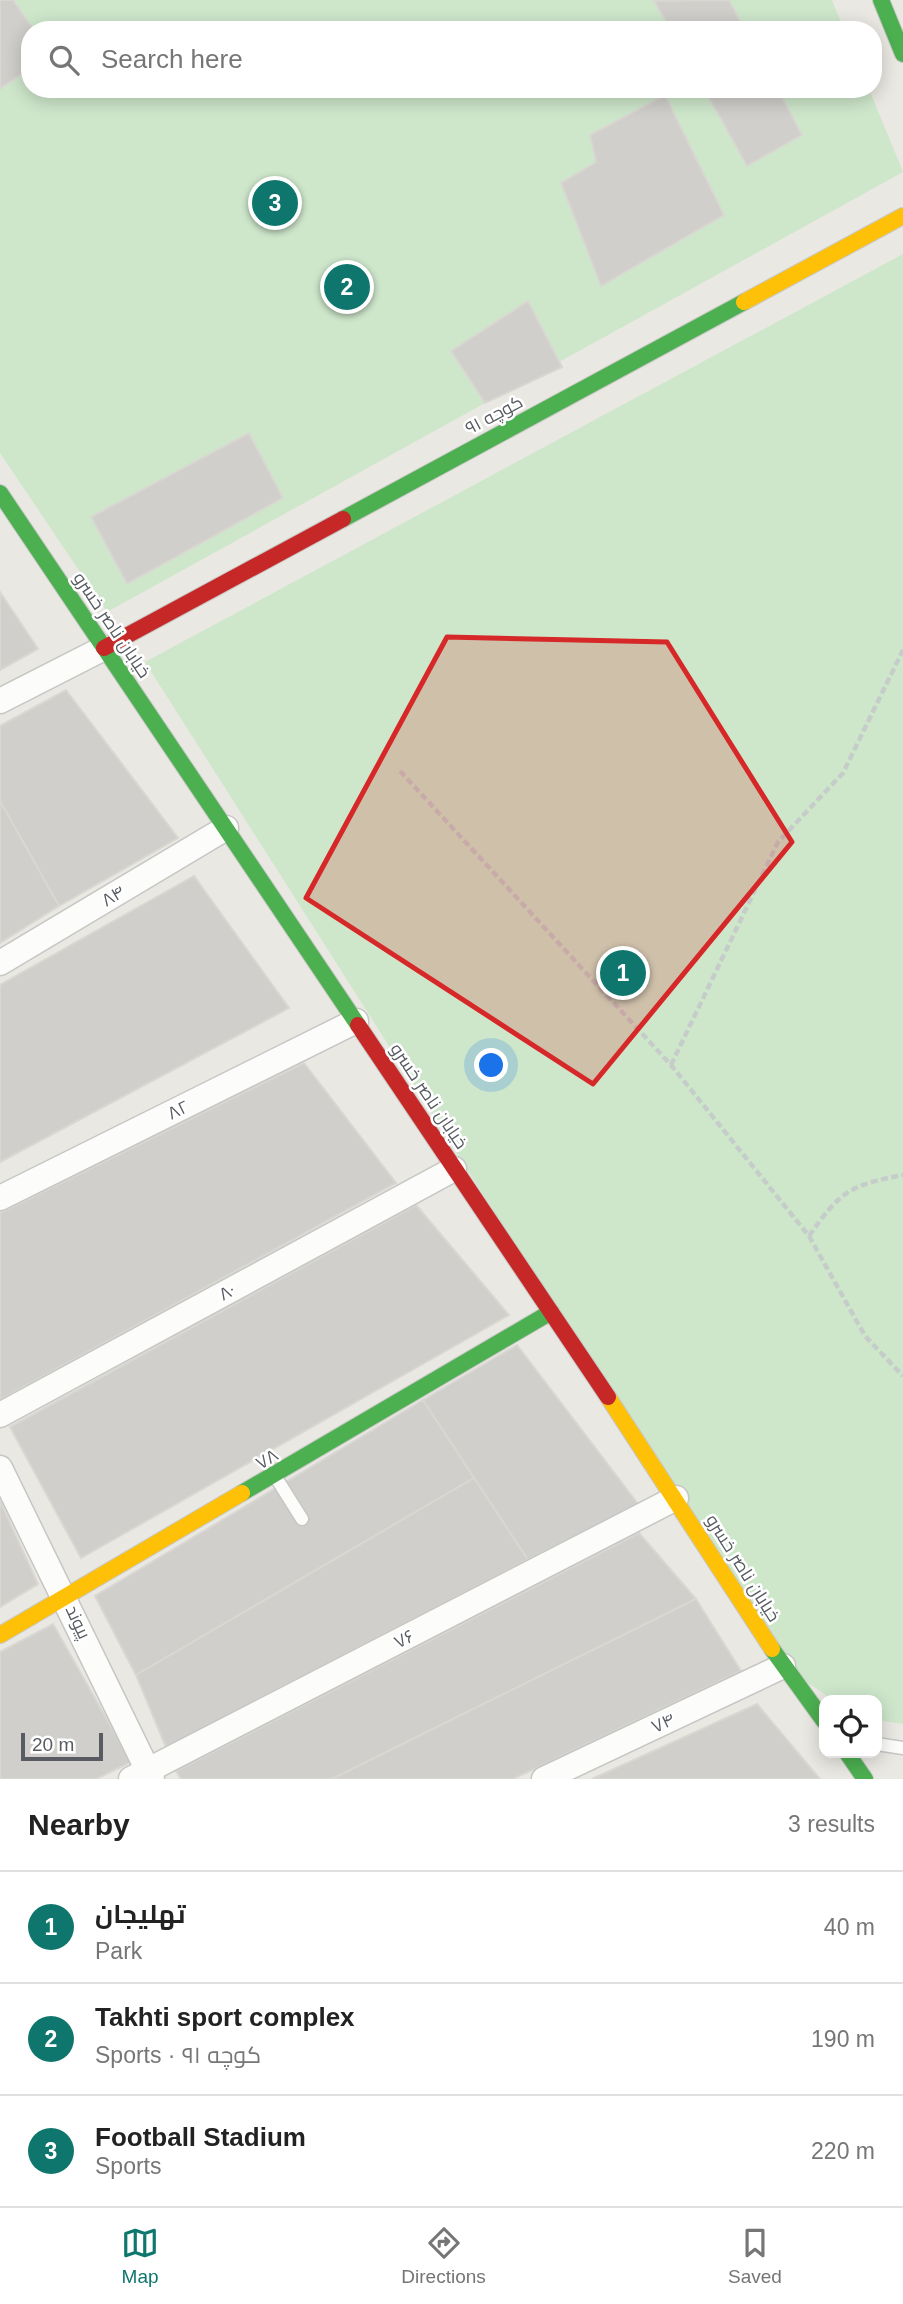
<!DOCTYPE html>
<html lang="en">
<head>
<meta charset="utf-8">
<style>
  body { margin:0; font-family:Helvetica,Cairo,sans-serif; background:#f6f6f6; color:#222 }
  .controls { position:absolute; right:21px; bottom:21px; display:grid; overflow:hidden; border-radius:14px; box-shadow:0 4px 18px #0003 }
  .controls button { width:63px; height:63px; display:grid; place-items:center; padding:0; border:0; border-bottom:2px solid #e0e0e0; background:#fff; color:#222; font:35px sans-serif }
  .scale { position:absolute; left:21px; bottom:18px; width:82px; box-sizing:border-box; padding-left:7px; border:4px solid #585c62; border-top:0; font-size:19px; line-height:24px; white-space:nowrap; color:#585c62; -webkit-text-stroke:5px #fff; paint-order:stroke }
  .you { position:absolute; left:492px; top:1066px; width:24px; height:24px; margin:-18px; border:5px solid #fff; border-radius:50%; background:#1a73e8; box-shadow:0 0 0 10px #1a73e833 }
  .badge { display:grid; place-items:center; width:46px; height:46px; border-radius:50%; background:#0f766e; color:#fff; font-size:23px; font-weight:700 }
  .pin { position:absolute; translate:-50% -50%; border:4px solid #fff; box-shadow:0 2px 7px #0006 }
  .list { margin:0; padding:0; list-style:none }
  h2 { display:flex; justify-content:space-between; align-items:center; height:91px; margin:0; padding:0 28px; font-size:30px }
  h2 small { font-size:23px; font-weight:400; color:#767676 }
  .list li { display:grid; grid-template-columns:46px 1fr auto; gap:21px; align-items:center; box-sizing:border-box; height:112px; padding:0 28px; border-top:2px solid #e0e0e0 }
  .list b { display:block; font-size:26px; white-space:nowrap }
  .list p { margin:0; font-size:23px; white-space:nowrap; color:#767676 }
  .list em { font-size:23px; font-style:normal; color:#767676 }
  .icon { flex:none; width:38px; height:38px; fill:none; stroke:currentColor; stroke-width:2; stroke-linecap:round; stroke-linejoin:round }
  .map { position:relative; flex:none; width:903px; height:1779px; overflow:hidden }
  .search { position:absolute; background:#fff; box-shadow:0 4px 18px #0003; left:21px; right:21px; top:21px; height:77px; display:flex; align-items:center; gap:18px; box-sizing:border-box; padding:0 24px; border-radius:28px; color:#767676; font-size:26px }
  .sheet { height:427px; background:#fff }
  nav { display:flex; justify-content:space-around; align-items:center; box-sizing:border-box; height:98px; border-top:2px solid #e0e0e0; background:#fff; font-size:19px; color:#767676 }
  nav a { display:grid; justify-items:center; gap:4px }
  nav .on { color:#0f766e }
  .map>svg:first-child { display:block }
  .green { fill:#cee7cb }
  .building { fill:#d0cfcb; stroke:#d9d7d2; stroke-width:2 }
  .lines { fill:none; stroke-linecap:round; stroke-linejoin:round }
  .lane-casing { stroke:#c6c6c5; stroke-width:15 }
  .street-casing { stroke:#c6c6c5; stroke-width:27 }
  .fast-casing { stroke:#c7c7c6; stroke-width:18 }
  .slow-casing { stroke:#c7c7c6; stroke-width:18 }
  .jam-casing { stroke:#c7c7c6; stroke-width:18 }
  .path { stroke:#c5ccc9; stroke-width:4.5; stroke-dasharray:7 3.5; stroke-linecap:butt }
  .lane { stroke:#fcfcfb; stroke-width:12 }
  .street { stroke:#fcfcfb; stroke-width:24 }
  .fast { stroke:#4caf50; stroke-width:16 }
  .slow { stroke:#ffc107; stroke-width:16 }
  .jam { stroke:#c62828; stroke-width:16 }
  .marked { fill:#d62828; fill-opacity:0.2; stroke:#d62828; stroke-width:5; stroke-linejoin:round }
  .labels { text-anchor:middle; stroke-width:5; stroke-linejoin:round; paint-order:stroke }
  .street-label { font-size:18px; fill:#585c62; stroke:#fff }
</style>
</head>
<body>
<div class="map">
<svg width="903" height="1779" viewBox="0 0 903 1779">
  <rect width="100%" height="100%" fill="#eae8e2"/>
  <!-- green -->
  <g class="green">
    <path d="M0,0H832L844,30H30V89H869L903,172L107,612L0,453Z"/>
    <path d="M903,254V1724L877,1720V1700H833L783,1666L145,662Z"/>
  </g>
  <!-- building -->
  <g class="building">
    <path d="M0,0H13L34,30H30V68L0,89Z"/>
    <path d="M729,0L745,30H671L654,1Z"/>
    <path d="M704,89H778L802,135L747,166Z"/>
    <path d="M665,95L724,215L601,286L561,183L596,162L590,135Z"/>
    <path d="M528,301L562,367L485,403L451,351Z"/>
    <path d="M249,433L283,498L127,584L91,517Z"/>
    <path d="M0,592L38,649L0,670Z"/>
    <path d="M66,690L178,838L59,906L0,801V726Z"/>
    <path d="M0,801L59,906L0,943Z"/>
    <path d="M194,876L289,1008L0,1162V985Z"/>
    <path d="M304,1063L396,1183L0,1400V1213Z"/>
    <path d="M416,1205L509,1315L81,1558L10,1427Z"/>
    <path d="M517,1345L638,1504L528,1560L423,1400Z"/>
    <path d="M423,1400L474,1478L136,1675L95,1596Z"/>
    <path d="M474,1478L528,1560L166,1747L136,1675Z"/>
    <path d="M0,1501L38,1584L0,1607Z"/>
    <path d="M639,1533L696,1599L332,1779H181L176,1771Z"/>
    <path d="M696,1599L741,1671L513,1779H332Z"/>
    <path d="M53,1624L131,1762L96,1779H0V1652Z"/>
    <path d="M757,1704L820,1779H592Z"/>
  </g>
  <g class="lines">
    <!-- lane casing -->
    <g class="lane-casing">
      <g id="lane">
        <path d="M275,1476L302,1519"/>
        <path d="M877,1744L903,1748"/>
      </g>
    </g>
    <!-- street casing -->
    <g class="street-casing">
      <g id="street">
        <path d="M0,701L104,648"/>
        <path d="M0,963L226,828"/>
        <path d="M0,1198L356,1021"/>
        <path d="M0,1415L454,1169"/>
        <path d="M0,1468L152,1779"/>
        <path d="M131,1779L676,1498"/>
        <path d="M544,1779L783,1666"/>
      </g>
    </g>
    <!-- fast casing -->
    <g class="fast-casing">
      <g id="fast">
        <path d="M881,0L903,54"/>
        <path d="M0,493L358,1025"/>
        <path d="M343,519L744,302"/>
        <path d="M242,1493L551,1312"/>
        <path d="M772,1649L824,1721"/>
        <path d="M847,1753L865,1779"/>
      </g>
    </g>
    <!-- slow casing -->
    <g class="slow-casing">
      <g id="slow">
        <path d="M744,302L903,216"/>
        <path d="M608,1397L772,1649"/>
        <path d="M0,1635L242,1493"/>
      </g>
    </g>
    <!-- jam casing -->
    <g class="jam-casing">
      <g id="jam">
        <path d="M104,648L343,519"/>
        <path d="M358,1025L608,1397"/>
      </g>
    </g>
    <!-- path -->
    <g class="path">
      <path d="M400,771L671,1065L809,1236L865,1336L903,1376"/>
      <path d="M671,1065L778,842L843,773L903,650"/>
      <path d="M809,1236C840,1192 849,1185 903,1175"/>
    </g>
    <!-- lane -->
    <use href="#lane" class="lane"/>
    <!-- street -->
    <use href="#street" class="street"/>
    <!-- fast -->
    <use href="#fast" class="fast"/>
    <!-- slow -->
    <use href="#slow" class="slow"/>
    <!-- jam -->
    <use href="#jam" class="jam"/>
  </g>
  <!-- marked area -->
  <path class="marked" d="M447,637L667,642L792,842L593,1084L306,898Z"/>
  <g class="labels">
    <!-- street labels -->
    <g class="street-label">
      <text transform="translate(494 415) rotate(-28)" y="6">کوچه ۹۱</text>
      <text transform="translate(112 625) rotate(56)" y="6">خیابان ناصر خسرو</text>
      <text transform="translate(113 896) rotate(-31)" y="6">۸۴</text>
      <text transform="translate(429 1096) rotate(56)" y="6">خیابان ناصر خسرو</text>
      <text transform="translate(178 1110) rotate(-26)" y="6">۸۲</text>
      <text transform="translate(227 1292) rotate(-28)" y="6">۸۰</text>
      <text transform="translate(267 1459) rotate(-31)" y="6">۷۸</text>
      <text transform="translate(743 1568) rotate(58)" y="6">خیابان ناصر خسرو</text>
      <text transform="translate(78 1622) rotate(65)" y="6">پیوند</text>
      <text transform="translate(404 1639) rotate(-27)" y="6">۷۶</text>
      <text transform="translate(663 1723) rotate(-25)" y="6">۷۴</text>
    </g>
  </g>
</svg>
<div class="controls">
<button><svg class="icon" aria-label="locate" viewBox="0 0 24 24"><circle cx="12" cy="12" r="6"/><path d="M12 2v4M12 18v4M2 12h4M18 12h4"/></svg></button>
</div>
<div class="scale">20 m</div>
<div class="you"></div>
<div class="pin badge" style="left:623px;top:973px">1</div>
<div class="pin badge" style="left:347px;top:287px">2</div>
<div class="pin badge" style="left:275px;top:203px">3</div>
<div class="search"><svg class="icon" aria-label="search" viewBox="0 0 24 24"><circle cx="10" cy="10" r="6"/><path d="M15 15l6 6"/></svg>Search here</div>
</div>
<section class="sheet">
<h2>Nearby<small>3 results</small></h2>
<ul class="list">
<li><span class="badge">1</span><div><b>تهلیجان</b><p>Park</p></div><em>40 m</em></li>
<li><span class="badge">2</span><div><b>Takhti sport complex</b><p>Sports · کوچه ۹۱</p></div><em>190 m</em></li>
<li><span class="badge">3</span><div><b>Football Stadium</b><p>Sports</p></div><em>220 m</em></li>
</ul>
</section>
<nav>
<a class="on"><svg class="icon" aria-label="map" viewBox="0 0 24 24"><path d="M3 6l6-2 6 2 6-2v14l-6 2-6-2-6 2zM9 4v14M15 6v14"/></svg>Map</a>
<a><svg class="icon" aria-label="directions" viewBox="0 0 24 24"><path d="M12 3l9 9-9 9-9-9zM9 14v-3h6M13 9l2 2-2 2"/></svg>Directions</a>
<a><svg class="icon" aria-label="saved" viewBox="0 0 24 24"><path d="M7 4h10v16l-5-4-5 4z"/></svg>Saved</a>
</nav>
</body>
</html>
